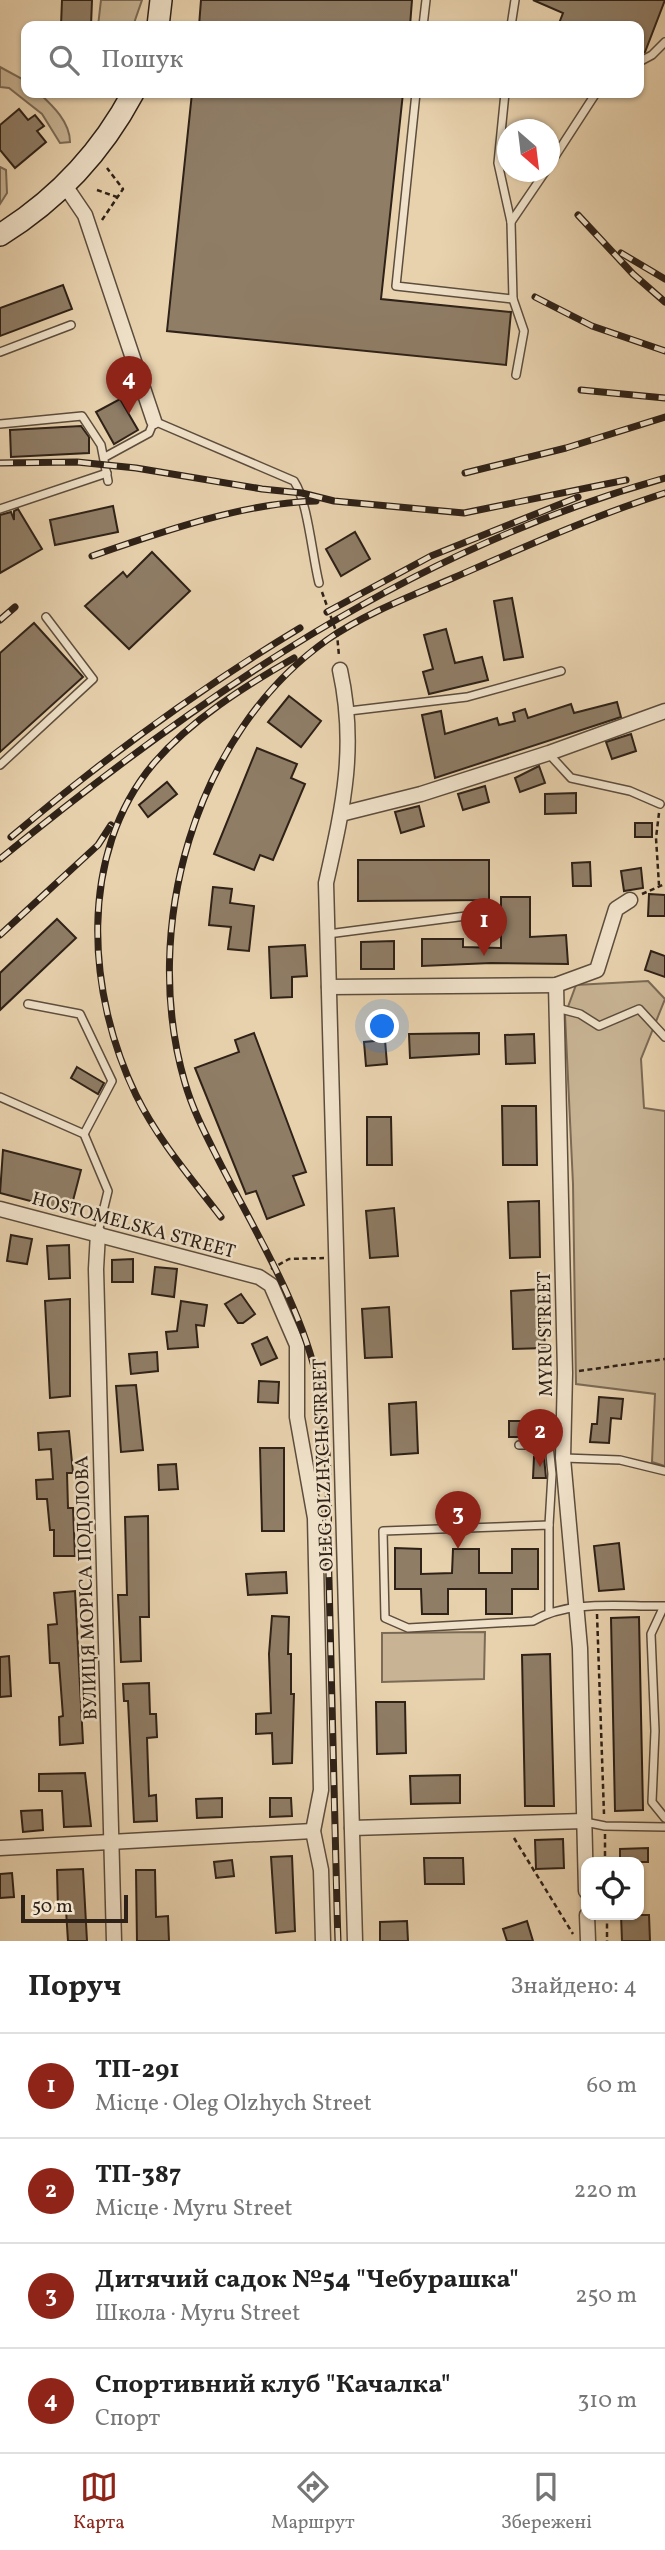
<!DOCTYPE html>
<html lang="uk">
<head>
<meta charset="utf-8">
<style>
  body { margin:0; font-family:Vollkorn,serif; background:#f6f6f6; color:#222 }
  .controls { position:absolute; right:21px; bottom:21px; display:grid; overflow:hidden; border-radius:14px; box-shadow:0 2px 5px #0004 }
  .controls button { width:63px; height:63px; display:grid; place-items:center; padding:0; border:0; border-bottom:2px solid #e0e0e0; background:#fff; color:#222; font:35px sans-serif }
  .compass { position:absolute; left:497px; top:119px; width:63px; height:63px; border-radius:50%; background:#fff; box-shadow:0 2px 5px #0004; rotate:152deg }
  .scale { position:absolute; left:21px; bottom:18px; width:107px; box-sizing:border-box; padding-left:7px; border:4px solid #2e2117; border-top:0; font-size:19px; line-height:24px; white-space:nowrap; color:#2e2117; -webkit-text-stroke:5px #f0e2ca; paint-order:stroke }
  .you { position:absolute; left:383px; top:1027px; width:24px; height:24px; margin:-18px; border:5px solid #fff; border-radius:50%; background:#1a73e8; box-shadow:0 0 0 10px #1a73e833 }
  .badge { display:grid; place-items:center; width:46px; height:46px; border-radius:50%; background:#8f2418; color:#fff; font-size:23px; font-weight:700 }
  .pin { position:absolute; translate:-50% -58px; filter:drop-shadow(0 2px 4px #0008) }
  .pin::after { content:''; position:absolute; top:37px; width:24px; height:21px; background:inherit; clip-path:polygon(0 0,100% 0,50% 100%) }
  .list { margin:0; padding:0; list-style:none }
  h2 { display:flex; justify-content:space-between; align-items:center; height:91px; margin:0; padding:0 28px; font-size:30px }
  h2 small { font-size:23px; font-weight:400; color:#767676 }
  .list li { display:grid; grid-template-columns:46px 1fr auto; gap:21px; align-items:center; box-sizing:border-box; height:105px; padding:0 28px; border-top:2px solid #e0e0e0 }
  .list b { display:block; font-size:26px; white-space:nowrap }
  .list p { margin:0; font-size:23px; white-space:nowrap; color:#767676 }
  .list em { font-size:23px; font-style:normal; color:#767676 }
  .icon { flex:none; width:38px; height:38px; fill:none; stroke:currentColor; stroke-width:2; stroke-linecap:round; stroke-linejoin:round }
  .map { position:relative; flex:none; width:665px; height:1941px; overflow:hidden }
  .search { position:absolute; background:#fff; box-shadow:0 2px 5px #0004; left:21px; right:21px; top:21px; height:77px; display:flex; align-items:center; gap:18px; box-sizing:border-box; padding:0 24px; border-radius:14px; color:#767676; font-size:26px }
  .sheet { height:511px; background:#fff }
  nav { display:flex; justify-content:space-around; align-items:center; box-sizing:border-box; height:98px; border-top:2px solid #e0e0e0; background:#fff; font-size:19px; color:#767676 }
  nav a { display:grid; justify-items:center; gap:4px }
  nav .on { color:#8f2418 }
  .map>svg:first-child { display:block }
  .green { fill:#c8b494; stroke:#7b6a56; stroke-width:2 }
  .building { fill:#8f7d66; stroke:#2e2117; stroke-width:2 }
  .lines { fill:none; stroke-linecap:round; stroke-linejoin:round }
  .lane-casing { stroke:#5c4d3d; stroke-width:10 }
  .street-casing { stroke:#5c4d3d; stroke-width:17 }
  .secondary-casing { stroke:#2e2117; stroke-width:24 }
  .path { stroke:#2e2117; stroke-width:2.5; stroke-dasharray:5 3.5; stroke-linecap:butt }
  .lane { stroke:#f0e2ca; stroke-width:7 }
  .street { stroke:#f0e2ca; stroke-width:14 }
  .secondary { stroke:#f0e2ca; stroke-width:21 }
  .rail-casing { stroke:#2e2117; stroke-width:7 }
  .rail { stroke:#f0e2ca; stroke-width:4.5; stroke-dasharray:13; stroke-linecap:butt }
  .labels { text-anchor:middle; stroke-width:5; stroke-linejoin:round; paint-order:stroke }
  .street-label { font-size:19px; fill:#2e2117; stroke:#f0e2ca }
</style>
</head>
<body>
<div class="map">
<svg width="665" height="1941" viewBox="0 0 665 1941">
  <rect width="100%" height="100%" fill="#e8d2ae"/>
  <filter id="stains"><feTurbulence type="fractalNoise" baseFrequency=".00286" numOctaves="4"/><feColorMatrix values="0 0 0 0 .2 0 0 0 0 .09 0 0 0 0 .02 0 0 0 .5 -.17"/></filter>
  <radialGradient id="worn" r=".72"><stop offset=".6" stop-color="#630" stop-opacity="0"/><stop offset="1" stop-color="#630" stop-opacity=".3"/></radialGradient>
  <!-- green -->
  <g class="green">
    <path d="M101,0H142L133,26H98Z"/>
    <path d="M0,67L26,81V93H39C53,106 70,122 70,142L60,143L42,114L9,88L0,87Z"/>
    <path d="M0,167L6,170L7,193L0,204Z"/>
    <path d="M648,981L665,999L641,1059L644,1108L665,1111V1466L652,1462L655,1394L576,1384L573,1184L565,1015L576,985Z"/>
    <path d="M485,1632L484,1679L382,1682V1633Z"/>
  </g>
  <!-- building -->
  <g class="building">
    <path d="M62,0H92L91,26H61Z"/>
    <path d="M201,0H412L410,26H199Z"/>
    <path d="M533,0H665L645,52L639,55V26H558L563,13Z"/>
    <path d="M192,93H403L381,299L511,312L506,365L167,331Z"/>
    <path d="M19,109L28,120L35,115L44,126L37,131L46,142L15,168L0,150V125Z"/>
    <path d="M63,285L72,309L0,336V308Z"/>
    <path d="M120,399L138,430L114,444L96,412Z"/>
    <path d="M81,426L89,437V453L11,457L10,430Z"/>
    <path d="M113,506L118,532L55,545L50,520Z"/>
    <path d="M18,509L42,549L0,573V515L11,512L14,520V511Z"/>
    <path d="M355,532L370,559L341,576L326,549Z"/>
    <path d="M152,552L190,591L129,649L85,606L123,572L127,577Z"/>
    <path d="M512,598L523,657L504,660L494,601Z"/>
    <path d="M34,623L83,677L0,752V653Z"/>
    <path d="M446,629L455,663L482,657L488,680L429,694L423,672L433,669L424,635Z"/>
    <path d="M289,696L321,721L301,747L268,722Z"/>
    <path d="M617,702L621,717L435,778L422,715L441,711L445,734L497,718L499,725L515,721L513,713L525,709L528,718L571,704L574,713Z"/>
    <path d="M631,734L636,751L612,759L606,742Z"/>
    <path d="M257,748L297,764L291,778L305,784L273,860L260,855L254,870L214,854Z"/>
    <path d="M539,766L545,783L520,792L515,778Z"/>
    <path d="M167,782L177,794L148,817L139,805Z"/>
    <path d="M485,786L489,802L463,810L458,794Z"/>
    <path d="M576,793V813L545,814V794Z"/>
    <path d="M419,806L424,826L401,833L395,812Z"/>
    <rect x="635" y="823" width="17" height="14"/>
    <path d="M358,860H489V900L358,901Z"/>
    <path d="M590,862L591,886H573L572,863Z"/>
    <path d="M641,868L643,888L624,891L621,871Z"/>
    <path d="M213,887L232,889L230,903L254,906L249,951L228,949L231,927L209,925Z"/>
    <path d="M649,894L665,895V916H648Z"/>
    <path d="M501,897H530V937L566,935L568,964L491,963L422,966V939H463V947L501,948Z"/>
    <path d="M57,919L76,938L0,1010V973Z"/>
    <path d="M394,941V969H361V942Z"/>
    <path d="M305,945L307,976L292,977V997L271,998L269,947Z"/>
    <path d="M651,951L665,956V977L645,970Z"/>
    <path d="M254,1033L306,1172L293,1176L304,1205L267,1219L256,1191L246,1194L195,1068L239,1052L235,1040Z"/>
    <path d="M479,1033V1054L410,1058L409,1034Z"/>
    <path d="M534,1034L535,1063L506,1064L505,1035Z"/>
    <path d="M385,1040L387,1064L366,1066L364,1042Z"/>
    <path d="M77,1067L104,1083L98,1094L71,1078Z"/>
    <path d="M502,1106H536L537,1165H503Z"/>
    <path d="M367,1117H391L392,1165H367Z"/>
    <path d="M3,1150L81,1170L70,1212L45,1205L44,1195H40L38,1203L0,1193Z"/>
    <path d="M539,1201L540,1257L510,1258L508,1202Z"/>
    <path d="M394,1208L398,1256L370,1258L366,1211Z"/>
    <path d="M11,1235L32,1239L27,1264L7,1261Z"/>
    <path d="M69,1245L70,1278L49,1279L47,1246Z"/>
    <path d="M133,1259V1282H112V1260Z"/>
    <path d="M155,1267L177,1269L174,1297L152,1294Z"/>
    <path d="M542,1289L545,1348L513,1349L511,1291Z"/>
    <path d="M241,1294L255,1314L243,1323H238L225,1304Z"/>
    <path d="M70,1299V1396L50,1398L45,1301Z"/>
    <path d="M181,1301L207,1305L204,1326L196,1325L198,1347L168,1349L166,1332L177,1331Z"/>
    <path d="M389,1307L392,1357L365,1358L362,1309Z"/>
    <path d="M267,1337L277,1358L261,1365L252,1344Z"/>
    <path d="M157,1352L158,1371L131,1374L129,1354Z"/>
    <path d="M259,1381L279,1382L278,1403L258,1402Z"/>
    <path d="M136,1385L143,1450L121,1452L116,1386Z"/>
    <path d="M599,1397L623,1399L621,1419L611,1418L609,1443L590,1442L592,1424H597Z"/>
    <path d="M416,1402L418,1453L391,1455L389,1404Z"/>
    <rect x="509" y="1421" width="30" height="16"/>
    <path d="M69,1431L73,1473H67L68,1508H73L75,1556H54V1530H50L47,1499H37L36,1480L53,1479L51,1449L39,1450L38,1433Z"/>
    <path d="M260,1448H284V1531H262Z"/>
    <path d="M534,1457H544L546,1478H533Z"/>
    <path d="M176,1464L178,1489L159,1490L158,1465Z"/>
    <path d="M148,1516L149,1617H140L141,1661L121,1662L118,1595H127L125,1517Z"/>
    <path d="M619,1543L624,1589L599,1591L594,1546Z"/>
    <path d="M395,1548L421,1549V1574L452,1573L453,1549H479V1573H512V1549H538V1589H512V1614H486V1589H448V1614H422L421,1589H395Z"/>
    <path d="M286,1572L287,1593L248,1595L246,1574Z"/>
    <path d="M75,1591L83,1743L60,1745L59,1717L63,1716L59,1663H50L48,1625L57,1624L54,1593Z"/>
    <path d="M272,1616L289,1617L288,1654H291V1694H294L292,1763L273,1764L272,1733L256,1734V1714L271,1713L269,1654Z"/>
    <path d="M639,1617L643,1810L615,1811L611,1618Z"/>
    <path d="M550,1654L554,1806H525L522,1655Z"/>
    <path d="M9,1656L11,1696L0,1697V1657Z"/>
    <path d="M149,1683L150,1714H156L157,1737L147,1738L149,1796L156,1795L157,1821L134,1822L128,1701H124L123,1684Z"/>
    <path d="M376,1702H405L406,1753L377,1754Z"/>
    <path d="M85,1773L91,1826L64,1827L62,1791H39V1774Z"/>
    <path d="M460,1775V1803L411,1804L410,1776Z"/>
    <path d="M222,1798V1817L197,1818L196,1799Z"/>
    <path d="M270,1798H291L292,1816L270,1817Z"/>
    <path d="M42,1810L43,1830L23,1832L21,1811Z"/>
    <path d="M563,1839L564,1868L536,1869L535,1840Z"/>
    <path d="M648,1848V1862H620V1849Z"/>
    <path d="M292,1856L295,1931L276,1933L271,1857Z"/>
    <path d="M424,1858H463L464,1884H425Z"/>
    <path d="M232,1860L234,1876L216,1878L214,1862Z"/>
    <path d="M83,1869L87,1941H68L66,1910H58L57,1870Z"/>
    <path d="M136,1870H155L156,1917L168,1916L169,1941H137Z"/>
    <path d="M12,1873L14,1897L0,1898V1874Z"/>
    <path d="M621,1915H649L650,1941H622Z"/>
    <path d="M407,1921L408,1941H380V1922Z"/>
    <path d="M527,1921L533,1941H507L503,1929Z"/>
  </g>
  <g class="lines">
    <!-- lane casing -->
    <g class="lane-casing">
      <g id="lane">
        <path d="M423,26L426,0"/>
        <path d="M511,26L515,0"/>
        <path d="M639,62L652,55L665,42"/>
        <path d="M416,93L396,286L513,299"/>
        <path d="M505,93L498,163L511,222"/>
        <path d="M550,164L596,93"/>
        <path d="M0,352L71,325"/>
        <path d="M516,375L524,331L513,299L511,222L545,172"/>
        <path d="M0,424L82,416L101,445L108,481"/>
        <path d="M105,457L149,433L154,421L294,481C308,502 312,555 319,583"/>
        <path d="M0,509L107,473"/>
        <path d="M349,711L467,697L561,671"/>
        <path d="M549,754L571,778L630,791L660,804"/>
        <path d="M0,765L93,679L46,617"/>
        <path d="M328,934L489,913"/>
        <path d="M28,1004L80,1014L112,1081L84,1134"/>
        <path d="M557,1008L580,1014L599,1026L639,1009L665,1037"/>
        <path d="M0,1097L84,1134L108,1191L98,1232"/>
        <path d="M519,1445H549L552,1474L549,1525"/>
        <path d="M564,1458L620,1460L665,1471"/>
        <path d="M549,1611V1525L383,1531L385,1618L408,1628L533,1621C569,1599 623,1607 664,1606L651,1634L655,1731L652,1802L665,1818"/>
        <path d="M585,1822L605,1826L665,1827"/>
      </g>
    </g>
    <!-- street casing -->
    <g class="street-casing">
      <g id="street">
        <path d="M66,187L85,215L154,421"/>
        <path d="M340,670C357,748 343,807 326,883L355,1941"/>
        <path d="M341,814L421,794L549,753L665,711"/>
        <path d="M556,985L565,1373L563,1458L580,1648L586,1891"/>
        <path d="M329,987L556,985L597,970L616,909L630,900"/>
        <path d="M0,1209L259,1277L271,1285L297,1345V1417L315,1518L321,1790L313,1831L321,1870L323,1941"/>
        <path d="M98,1233L96,1269L114,1941"/>
        <path d="M352,1828L584,1821"/>
        <path d="M0,1848L313,1831"/>
        <path d="M587,1915L588,1941"/>
      </g>
    </g>
    <!-- secondary casing -->
    <g class="secondary-casing">
      <g id="secondary">
        <path d="M158,26L161,0"/>
        <path d="M0,235C58,199 101,153 133,93"/>
      </g>
    </g>
    <!-- path -->
    <g class="path">
      <path d="M97,190L117,197"/>
      <path d="M102,220L123,189L107,168"/>
      <path d="M322,592L337,634L339,656"/>
      <path d="M659,813L656,838L659,885"/>
      <path d="M642,894L665,884"/>
      <path d="M271,1269L289,1259L324,1258"/>
      <path d="M579,1371L665,1359"/>
      <path d="M597,1614L604,1814"/>
      <path d="M605,1834V1862"/>
      <path d="M514,1838L573,1934"/>
      <path d="M607,1915V1941"/>
    </g>
    <!-- lane -->
    <use href="#lane" class="lane"/>
    <!-- street -->
    <use href="#street" class="street"/>
    <!-- secondary -->
    <use href="#secondary" class="secondary"/>
    <!-- rail casing -->
    <g class="rail-casing">
      <g id="rail">
        <path d="M578,215L633,274L665,302"/>
        <path d="M621,253L665,279"/>
        <path d="M535,297L592,326L665,351"/>
        <path d="M581,390L665,398"/>
        <path d="M0,463L77,462L136,468L262,489L302,493L334,501L464,513L626,480"/>
        <path d="M465,473L566,448L665,417"/>
        <path d="M92,556C161,532 243,503 316,501"/>
        <path d="M327,612L431,556L578,497"/>
        <path d="M0,620L15,607"/>
        <path d="M11,837C102,760 197,690 300,628"/>
        <path d="M0,859C201,695 411,549 665,478"/>
        <path d="M0,935L98,845L111,825"/>
        <path d="M221,1217C191,1178 158,1140 136,1095C87,994 77,854 154,763C191,720 245,686 294,658"/>
        <path d="M338,1941C334,1821 332,1701 329,1580C327,1517 332,1449 319,1387C302,1307 257,1235 220,1163C207,1137 193,1111 185,1083C140,930 194,734 327,640C364,614 411,596 453,578C522,548 593,516 665,493"/>
      </g>
    </g>
    <!-- rail -->
    <use href="#rail" class="rail"/>
  </g>
  <g class="labels">
    <!-- street labels -->
    <g class="street-label">
      <text transform="translate(134 1224) rotate(15)" y="7">HOSTOMELSKA STREET</text>
      <text transform="translate(544 1334) rotate(-91)" y="7">MYRU STREET</text>
      <text transform="translate(322 1465) rotate(-92)" y="7">OLEG OLZHYCH STREET</text>
      <text transform="translate(85 1588) rotate(-92)" y="7">ВУЛИЦЯ МОРІСА ПОДОЛОВА</text>
    </g>
  </g>
  <rect width="100%" height="100%" filter="url(#stains)"/>
  <rect width="100%" height="100%" fill="url(#worn)"/>
</svg>
<div class="controls">
<button><svg class="icon" aria-label="locate" viewBox="0 0 24 24"><circle cx="12" cy="12" r="6"/><path d="M12 2v4M12 18v4M2 12h4M18 12h4"/></svg></button>
</div>
<svg class="compass" viewBox="-18 -18 36 36"><path d="M0-13l5 13h-10z" fill="#e53935"/><path d="M0 13l5-13h-10z" fill="#767676"/></svg>
<div class="scale">50 m</div>
<div class="you"></div>
<div class="pin badge" style="left:484px;top:956px">1</div>
<div class="pin badge" style="left:540px;top:1467px">2</div>
<div class="pin badge" style="left:458px;top:1549px">3</div>
<div class="pin badge" style="left:129px;top:414px">4</div>
<div class="search"><svg class="icon" aria-label="search" viewBox="0 0 24 24"><circle cx="10" cy="10" r="6"/><path d="M15 15l6 6"/></svg>Пошук</div>
</div>
<section class="sheet">
<h2>Поруч<small>Знайдено: 4</small></h2>
<ul class="list">
<li><span class="badge">1</span><div><b>ТП-291</b><p>Місце · Oleg Olzhych Street</p></div><em>60 m</em></li>
<li><span class="badge">2</span><div><b>ТП-387</b><p>Місце · Myru Street</p></div><em>220 m</em></li>
<li><span class="badge">3</span><div><b>Дитячий садок №54 &quot;Чебурашка&quot;</b><p>Школа · Myru Street</p></div><em>250 m</em></li>
<li><span class="badge">4</span><div><b>Спортивний клуб &quot;Качалка&quot;</b><p>Спорт</p></div><em>310 m</em></li>
</ul>
</section>
<nav>
<a class="on"><svg class="icon" aria-label="map" viewBox="0 0 24 24"><path d="M3 6l6-2 6 2 6-2v14l-6 2-6-2-6 2zM9 4v14M15 6v14"/></svg>Карта</a>
<a><svg class="icon" aria-label="directions" viewBox="0 0 24 24"><path d="M12 3l9 9-9 9-9-9zM9 14v-3h6M13 9l2 2-2 2"/></svg>Маршрут</a>
<a><svg class="icon" aria-label="saved" viewBox="0 0 24 24"><path d="M7 4h10v16l-5-4-5 4z"/></svg>Збережені</a>
</nav>
</body>
</html>
